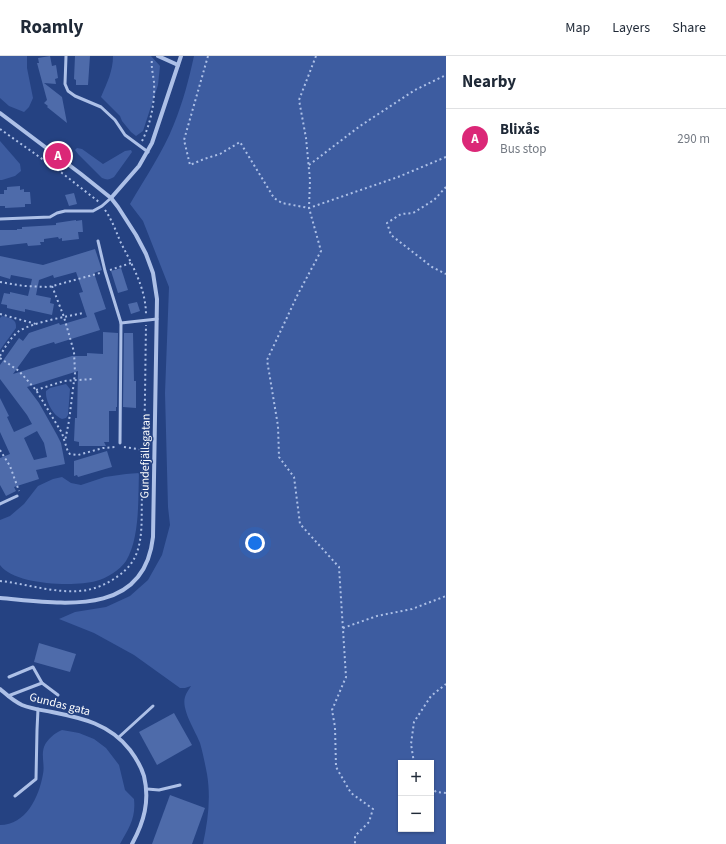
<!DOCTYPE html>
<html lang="en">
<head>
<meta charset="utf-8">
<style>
  body { margin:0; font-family:"Source Sans 3",sans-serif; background:#f2f2f3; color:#1f2937 }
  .controls { position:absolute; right:12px; bottom:12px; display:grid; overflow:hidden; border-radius:0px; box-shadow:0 1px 3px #0004 }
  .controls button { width:36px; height:36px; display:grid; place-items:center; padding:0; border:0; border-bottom:1px solid #e0e1e3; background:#fff; color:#1f2937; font:20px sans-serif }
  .you { position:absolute; left:255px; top:487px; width:14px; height:14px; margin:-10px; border:3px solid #fff; border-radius:50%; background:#1a73e8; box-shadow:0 0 0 6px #1a73e833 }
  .badge { display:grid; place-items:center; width:26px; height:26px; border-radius:50%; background:#db2777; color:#fff; font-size:13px; font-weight:700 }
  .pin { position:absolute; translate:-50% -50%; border:2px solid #fff; box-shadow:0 1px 4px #0006 }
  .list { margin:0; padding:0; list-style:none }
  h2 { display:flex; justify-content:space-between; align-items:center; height:52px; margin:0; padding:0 16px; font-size:17px }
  h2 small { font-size:13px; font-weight:400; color:#747a83 }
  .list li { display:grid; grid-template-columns:26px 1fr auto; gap:12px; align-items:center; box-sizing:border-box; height:60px; padding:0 16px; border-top:1px solid #e0e1e3 }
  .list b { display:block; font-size:15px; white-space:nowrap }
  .list p { margin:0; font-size:13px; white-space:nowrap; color:#747a83 }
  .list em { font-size:13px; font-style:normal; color:#747a83 }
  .map { position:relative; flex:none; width:446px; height:788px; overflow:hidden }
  header { display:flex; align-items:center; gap:24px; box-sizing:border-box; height:56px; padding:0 20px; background:#fff; border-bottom:1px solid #e0e1e3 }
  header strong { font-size:19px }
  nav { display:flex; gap:22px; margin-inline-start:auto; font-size:14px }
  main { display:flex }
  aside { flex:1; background:#fff }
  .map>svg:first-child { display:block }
  .green { fill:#3d5ca0; fill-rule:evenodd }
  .building { fill:#4e6baa; fill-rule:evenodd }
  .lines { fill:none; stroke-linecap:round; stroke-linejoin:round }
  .path { stroke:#adc0e7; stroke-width:2; stroke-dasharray:2 3; stroke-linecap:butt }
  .service { stroke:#adc0e7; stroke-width:3 }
  .minor { stroke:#adc0e7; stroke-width:4 }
  .labels { text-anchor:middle; stroke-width:3; stroke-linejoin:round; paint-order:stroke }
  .street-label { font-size:12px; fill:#fff; stroke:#254282 }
</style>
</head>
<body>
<header>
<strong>Roamly</strong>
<nav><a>Map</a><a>Layers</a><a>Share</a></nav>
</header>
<main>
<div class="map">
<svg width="446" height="788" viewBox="0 0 446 788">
  <rect width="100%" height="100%" fill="#254282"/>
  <!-- green -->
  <g class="green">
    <path d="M0,0H27V12L33,42L29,51L24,56L9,50L0,42Z"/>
    <path d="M113,0H151L160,10L158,29L143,75L136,80L131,76L122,65L120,60L101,41C107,27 113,15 113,0Z"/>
    <path d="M194,0H446V788H203C208,764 211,742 207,718C205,708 203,697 200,687C196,676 181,654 185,641C186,637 189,633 191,630L185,632H180L134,599L94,577L59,563L75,556L106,551L130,540L148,524L162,499L170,469L168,451L165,337L169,231L143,165L130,148C145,122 163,96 174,68C183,46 189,23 194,0ZM401,707H431V773H401Z"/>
    <path d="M0,85L20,108L21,115L15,120L2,124H0Z"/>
    <path d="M77,92L82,93L103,108L125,95L131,94L132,96L114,121C109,124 107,124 102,122L78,98L75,94Z"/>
    <path d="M2,260C10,262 17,263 16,272L0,294V262Z"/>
    <path d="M66,328L70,333L68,359L66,362L62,363C53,360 45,344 46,335L50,332Z"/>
    <path d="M139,417C138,443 140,482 126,505C120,514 107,522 96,525C74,531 14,529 0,509V464L10,460L24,448L38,430L53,423L62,421L71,427L81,429L105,421L126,418Z"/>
    <path d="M62,674L79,677L94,683L106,692L119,709L125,734L134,743C136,762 129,772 120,788H0V769C26,769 39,741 43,718C45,709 41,700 44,691C47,683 55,677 62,674Z"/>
  </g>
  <!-- building -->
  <g class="building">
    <path d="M50,0L52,10L56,9L58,22L55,23L56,28L44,27L62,41L67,67L47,51L48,50L44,47L47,44L37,7H39L38,2Z"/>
    <path d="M75,0H90L88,29H76V24L74,23Z"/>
    <path d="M20,130V134L24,133V136H30L31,148H25V151L5,152V150H0V138H4V134H7V131Z"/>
    <path d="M74,137L77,148L69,150L65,139Z"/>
    <path d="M76,164V165L82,164L83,176H78L79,183L62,185V182L59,183L58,181L44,183V186H40L41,189L28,190L27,187L0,190V174H17V173H22V171L56,169V167Z"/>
    <path d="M95,193L102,214L94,217L106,253L94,257L100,274L55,288L54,286L31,293L13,318L72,300H87V297L103,298V276L118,277L117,351H116V355H109V386H104L106,390H79V386L74,385L75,362H77L78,315L27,331L39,347L57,379L61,387L65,408L36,414L39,423L14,431L16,435L6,440L0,429V402L10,398L0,376V342L9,360L7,361L14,376L32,368L27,359L0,323V309L19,282L23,285L29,277L59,267L60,269L87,261L79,237L83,236L76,216L54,222L53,219L39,224L36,239L51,242L50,247L54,248L52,259L25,253V256L7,252V249L1,248L4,237L10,238V236L28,240L32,223L11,219L10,223L0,220V200L43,209ZM37,375L44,387L47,401L34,404L24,382Z"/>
    <path d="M121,212L128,234L118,237L111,215Z"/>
    <path d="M137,246L140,255L131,258L128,248Z"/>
    <path d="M124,277H133L134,325H136V352L123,351Z"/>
    <path d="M107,395L112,411L78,421L77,419L74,420V405Z"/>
    <path d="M39,587L76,598L70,616L34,606Z"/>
    <path d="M174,657L192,689L157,709L139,676Z"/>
    <path d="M170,739L205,752L192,788H152Z"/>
  </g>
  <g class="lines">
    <!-- path -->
    <g class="path">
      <path d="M208,0L184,84L190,109L204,103L220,98L240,86L274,142L282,147L309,152L398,121L446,101"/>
      <path d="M316,0L299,44L306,82L310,124L309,152L321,195L298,238L267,304L278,370L279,401L294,421L300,468L339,511L346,621L332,654L335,671L336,711L351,737L373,753L369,766L355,780V788"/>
      <path d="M0,73L62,117L99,146"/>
      <path d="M142,85C151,67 155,46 154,26C153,18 151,11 152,3"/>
      <path d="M309,109L360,70L415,34L446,19"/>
      <path d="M446,131L434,144L413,157L401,158L387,167L391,179L432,211L446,218"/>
      <path d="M105,154C112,164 116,175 120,185C132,209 146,232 146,259"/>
      <path d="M110,214L131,207"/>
      <path d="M0,226L24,230L49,231L100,217"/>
      <path d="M52,230L64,261L74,296L75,317L69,365L65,385"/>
      <path d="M0,258L36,268"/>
      <path d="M0,300C5,291 11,281 19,275C34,266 65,261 83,257"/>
      <path d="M0,302L19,315L36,334L62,377L68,396L70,398L78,399L103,392L116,391"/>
      <path d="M36,334L64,325L92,323"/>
      <path d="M124,391L144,394"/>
      <path d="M0,394L10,410L19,435"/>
      <path d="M0,525C29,528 58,539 87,534C104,531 126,518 134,503C144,484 141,460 142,440C145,383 145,326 146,269"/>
      <path d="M343,572L377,560L412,553L446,540"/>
      <path d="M414,707L411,688L414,666L431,640L446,628"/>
      <path d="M431,731L436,736L446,737"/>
    </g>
    <!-- service -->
    <g class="service">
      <path d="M66,0L65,28L68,35L75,40L101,51L115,64L125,79L148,96"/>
      <path d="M0,163L50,161L57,157L65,155H93L102,150L111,142"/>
      <path d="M98,185L105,215L121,267L120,387"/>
      <path d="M121,267L157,263"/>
      <path d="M0,448L17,440"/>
      <path d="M9,621L33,611L42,627L58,639"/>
      <path d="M8,640L42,627"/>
      <path d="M119,681L153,650"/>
      <path d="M147,733L159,734L180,729"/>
      <path d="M15,740L36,723L37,674L38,653"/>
    </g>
    <!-- minor -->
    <g class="minor">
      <path d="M158,0L178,9"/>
      <path d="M0,57L81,118L111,142L118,151L136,179L146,198L153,217L157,243L153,481C144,563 60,547 0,542"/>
      <path d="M111,142L139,110L152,87L181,0"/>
      <path d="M0,633C7,639 13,645 22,649C32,653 42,654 52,656C82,662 110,668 130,694C136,702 141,710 144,720C150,745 144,766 132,788"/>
    </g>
  </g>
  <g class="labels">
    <!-- street labels -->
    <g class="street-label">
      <text transform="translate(145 400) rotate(-89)" y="4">Gundefjällsgatan</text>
      <text transform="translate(60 648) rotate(14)" y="4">Gundas gata</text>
    </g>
  </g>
</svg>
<div class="controls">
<button>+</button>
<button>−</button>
</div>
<div class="you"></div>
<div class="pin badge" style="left:58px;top:100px">A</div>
</div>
<aside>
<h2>Nearby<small></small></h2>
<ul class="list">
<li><span class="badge">A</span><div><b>Blixås</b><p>Bus stop</p></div><em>290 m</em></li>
</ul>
</aside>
</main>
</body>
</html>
